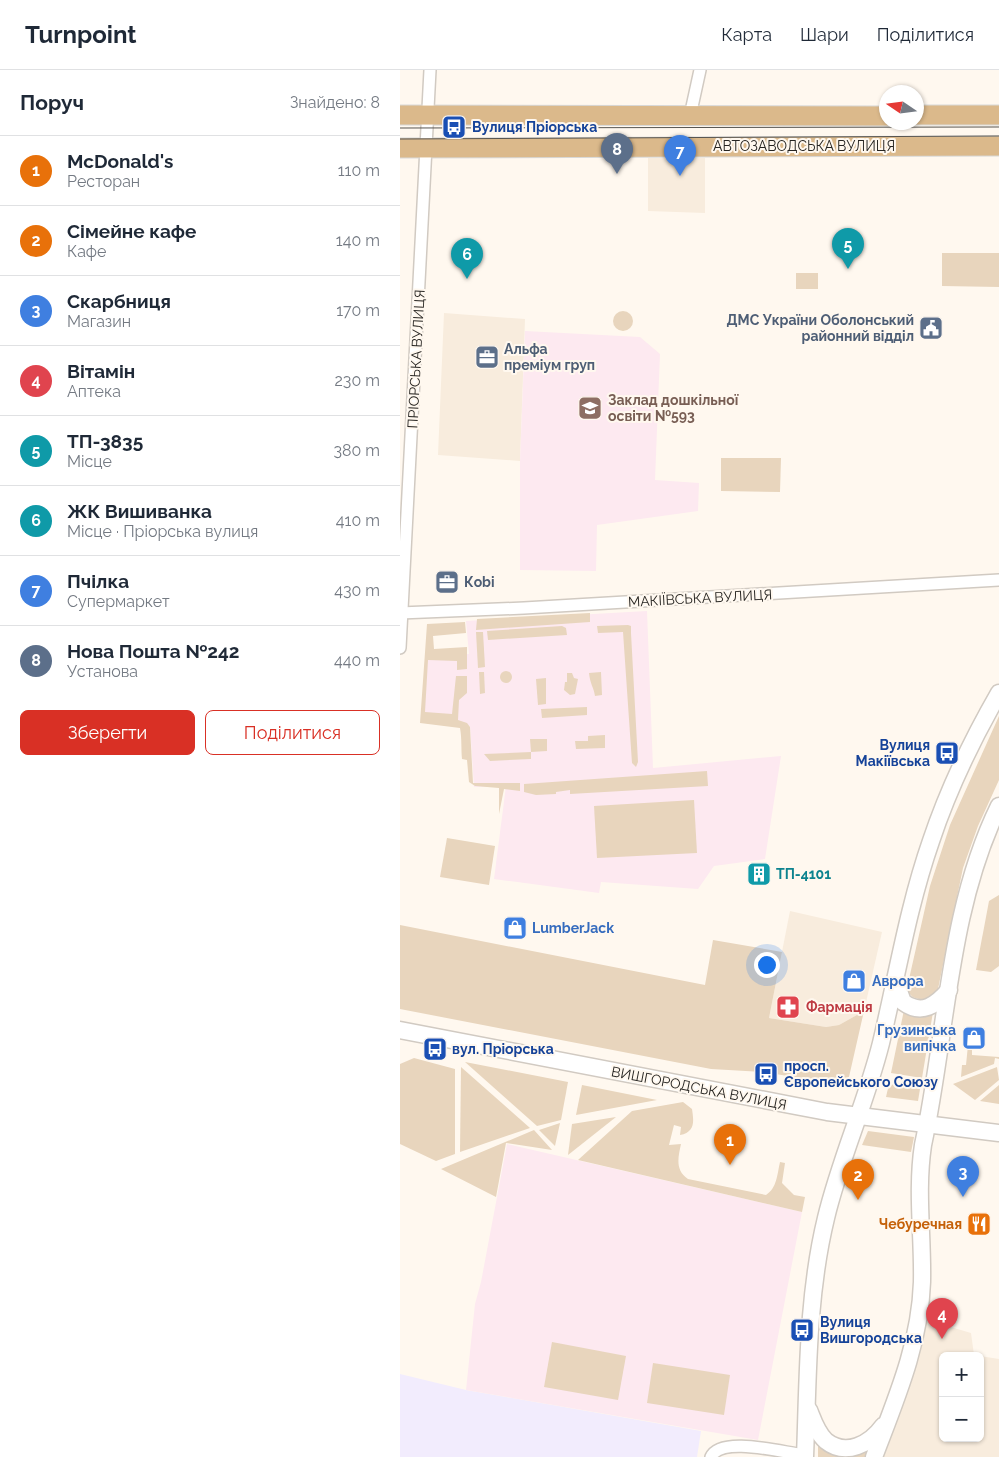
<!DOCTYPE html>
<html lang="uk">
<head>
<meta charset="utf-8">
<style>
  body { margin:0; font-family:Raleway,sans-serif; background:#f6f6f7; color:#1f2937 }
  .controls { position:absolute; right:15px; bottom:15px; display:grid; overflow:hidden; border-radius:8px; box-shadow:0 1px 4px #0004 }
  .controls button { width:45px; height:45px; display:grid; place-items:center; padding:0; border:0; border-bottom:1px solid #e0e1e3; background:#fff; color:#1f2937; font:25px sans-serif }
  .compass { position:absolute; left:479px; top:15px; width:45px; height:45px; border-radius:50%; background:#fff; box-shadow:0 1px 4px #0004; rotate:283deg }
  .you { position:absolute; left:366px; top:894px; width:18px; height:18px; margin:-12px; border:4px solid #fff; border-radius:50%; background:#1a73e8; box-shadow:0 0 0 8px #1a73e833 }
  .badge { display:grid; place-items:center; width:32px; height:32px; border-radius:50%; background:#d93025; color:#fff; font-size:16px; font-weight:700 }
  .pin { position:absolute; translate:-50% -41px; filter:drop-shadow(0 1px 2px #0008) }
  .pin::after { content:''; position:absolute; top:26px; width:18px; height:15px; background:inherit; clip-path:polygon(0 0,100% 0,50% 100%) }
  .list { margin:0; padding:0; list-style:none }
  h2 { display:flex; justify-content:space-between; align-items:center; height:65px; margin:0; padding:0 20px; font-size:21px }
  h2 small { font-size:16px; font-weight:400; color:#747a83 }
  .list li { display:grid; grid-template-columns:32px 1fr auto; gap:15px; align-items:center; box-sizing:border-box; height:70px; padding:0 20px; border-top:1px solid #e0e1e3 }
  .list b { display:block; font-size:19px; white-space:nowrap }
  .list p { margin:0; font-size:16px; white-space:nowrap; color:#747a83 }
  .list em { font-size:16px; font-style:normal; color:#747a83 }
  .actions { display:flex; gap:10px; padding:15px 20px }
  .actions a { flex:1; padding:11px 0; border:1px solid #d93025; border-radius:8px; text-align:center; font-size:18px; color:#d93025 }
  .actions .main { background:#d93025; color:#fff }
  .map { position:relative; flex:none; width:599px; height:1387px; overflow:hidden }
  header { display:flex; align-items:center; gap:30px; box-sizing:border-box; height:70px; padding:0 25px; background:#fff; border-bottom:1px solid #e0e1e3 }
  header strong { font-size:24px }
  nav { display:flex; gap:28px; margin-inline-start:auto; font-size:18px }
  main { display:flex }
  aside { flex:1; background:#fff }
  .map>svg:first-child { display:block }
  .built { fill:#f8ecdd }
  .industrial { fill:#f2ecfd }
  .education { fill:#fde9f0 }
  .green { fill:#e8d5bd }
  .lines { fill:none; stroke-linecap:round; stroke-linejoin:round }
  .street-casing { stroke:#d1cac2; stroke-width:14 }
  .secondary-casing { stroke:#d1cac2; stroke-width:19 }
  .primary-casing { stroke:#d8d8d7; stroke-width:21 }
  .street { stroke:#fff; stroke-width:11 }
  .secondary { stroke:#fff; stroke-width:16 }
  .primary { stroke:#dbb98b; stroke-width:19 }
  .tram { stroke:#585550; stroke-width:1 }
  .labels { text-anchor:middle; stroke-width:4; stroke-linejoin:round; paint-order:stroke }
  .transit-label { font-size:14px; font-weight:bold; fill:#164399; stroke:#fff8ef; text-anchor:start }
  .street-label { font-size:14px; fill:#262421; stroke:#fff8ef }
  .service-label { font-size:14px; font-weight:bold; fill:#4e5e75; stroke:#fff8ef; text-anchor:start }
  .education-label { font-size:14px; font-weight:bold; fill:#785e54; stroke:#fff8ef; text-anchor:start }
  .culture-label { font-size:14px; font-weight:bold; fill:#0d838f; stroke:#fff8ef; text-anchor:start }
  .shop-label { font-size:14px; font-weight:bold; fill:#366cbe; stroke:#fff8ef; text-anchor:start }
  .health-label { font-size:14px; font-weight:bold; fill:#be3a42; stroke:#fff8ef; text-anchor:start }
  .food-label { font-size:14px; font-weight:bold; fill:#c56008; stroke:#fff8ef; text-anchor:end }
</style>
</head>
<body>
<header>
<strong>Turnpoint</strong>
<nav><a>Карта</a><a>Шари</a><a>Поділитися</a></nav>
</header>
<main>
<aside>
<h2>Поруч<small>Знайдено: 8</small></h2>
<ul class="list">
<li><span class="badge" style="background:#e8710a">1</span><div><b>McDonald's</b><p>Ресторан</p></div><em>110 m</em></li>
<li><span class="badge" style="background:#e8710a">2</span><div><b>Сімейне кафе</b><p>Кафе</p></div><em>140 m</em></li>
<li><span class="badge" style="background:#3f7fe0">3</span><div><b>Скарбниця</b><p>Магазин</p></div><em>170 m</em></li>
<li><span class="badge" style="background:#e0444e">4</span><div><b>Вітамін</b><p>Аптека</p></div><em>230 m</em></li>
<li><span class="badge" style="background:#0f9aa8">5</span><div><b>ТП-3835</b><p>Місце</p></div><em>380 m</em></li>
<li><span class="badge" style="background:#0f9aa8">6</span><div><b>ЖК Вишиванка</b><p>Місце · Пріорська вулиця</p></div><em>410 m</em></li>
<li><span class="badge" style="background:#3f7fe0">7</span><div><b>Пчілка</b><p>Супермаркет</p></div><em>430 m</em></li>
<li><span class="badge" style="background:#5c6f8a">8</span><div><b>Нова Пошта №242</b><p>Установа</p></div><em>440 m</em></li>
</ul>
<div class="actions"><a class="main">Зберегти</a><a>Поділитися</a></div>
</aside>
<div class="map">
<svg width="599" height="1387" viewBox="0 0 599 1387">
  <rect width="100%" height="100%" fill="#fff8ef"/>
  <!-- built -->
  <g class="built">
    <path d="M248,88H305V143L248,141Z"/>
    <path d="M44,243L125,249L120,391L38,385Z"/>
    <path d="M390,841L482,862L464,941L439,955L426,957L369,948Z"/>
    <path d="M527,1250L571,1263L574,1285L580,1286H543V1368H580V1286L599,1289V1387H482L517,1291Z"/>
  </g>
  <!-- industrial -->
  <path class="industrial" d="M0,1304L66,1320L301,1361L297,1387H0Z"/>
  <!-- education -->
  <g class="education">
    <path d="M125,261L240,267L260,284L255,410L299,413L298,441L197,455L196,501L120,500V391Z"/>
    <path d="M247,541L253,698L381,686L365,789L314,796L298,819L201,812L199,823L94,809L106,716L74,717L70,656L21,651L26,586L69,584L66,551Z"/>
    <path d="M107,1074L402,1142L358,1370L66,1320L75,1234L81,1212Z"/>
  </g>
  <!-- green -->
  <g class="green">
    <path d="M542,183H599V217L542,216Z"/>
    <rect x="396" y="203" width="22" height="16"/>
    <circle cx="223" cy="251" r="10"/>
    <path d="M321,388H381L380,422L321,421Z"/>
    <path d="M190,543V552L76,560L77,549Z"/>
    <path d="M65,552L66,563L33,566L34,579L67,577V599L57,600V591L28,590L25,642L52,644L56,606H67V623L59,630L58,650L67,653L70,657L73,713H120V721L104,719L99,744V718L75,716L69,712L67,690L62,689C61,679 62,669 60,658L20,653L27,554Z"/>
    <path d="M228,555L231,556V563L238,692L236,697L232,693L223,562L198,563L197,556Z"/>
    <path d="M162,556L166,558L167,565L88,570L87,561Z"/>
    <path d="M76,562H83L85,597L78,598Z"/>
    <circle cx="106" cy="607" r="6"/>
    <path d="M79,602H84L85,623L80,624Z"/>
    <path d="M201,602L202,625L195,626C194,618 190,614 189,603Z"/>
    <path d="M167,603H172L174,608L178,609L175,624L170,625L164,620L165,612H167Z"/>
    <path d="M146,608V634L138,635L136,609Z"/>
    <path d="M187,637V645L142,648L141,639Z"/>
    <path d="M599,646V710L578,756L563,798L538,919L529,928C519,931 510,929 507,918L530,816L550,755Z"/>
    <path d="M205,665V678L176,679L175,671H188V666Z"/>
    <path d="M130,669H147V681L131,682V689L90,691L84,684L131,682Z"/>
    <path d="M307,701L308,716L170,724V720L156,722V724L136,725L124,722V714Z"/>
    <path d="M294,730L297,783L197,788L194,736Z"/>
    <path d="M47,768L95,776L89,815L40,807Z"/>
    <path d="M599,825V896L591,902L576,900L589,831Z"/>
    <path d="M0,855L305,915L313,870L382,882L369,948L426,957L439,955L464,941L449,1007L443,1011L431,1013L363,1002L311,999L0,939Z"/>
    <path d="M504,940L518,947L533,942L522,1008L491,1003Z"/>
    <path d="M568,975H572V985L599,987V989L595,988L594,994L561,1007L562,995H566Z"/>
    <path d="M14,988L55,999V1084L36,1091L0,1074V994Z"/>
    <path d="M65,992L168,1012L161,1050L137,1056Z"/>
    <path d="M61,997L130,1058L60,1082Z"/>
    <path d="M597,997L599,1010L575,1030L553,1014Z"/>
    <path d="M489,1014L520,1019L518,1031L486,1027Z"/>
    <path d="M182,1015L257,1030L176,1045Z"/>
    <path d="M599,1015V1034L580,1031Z"/>
    <path d="M283,1032L292,1039C294,1052 295,1062 280,1065L281,1057L274,1055L269,1075L281,1074C278,1088 275,1100 288,1109L366,1125C377,1118 377,1105 380,1092L385,1093L382,1113L394,1125L405,1127L402,1142L178,1090L232,1041Z"/>
    <path d="M216,1047L168,1085L172,1054Z"/>
    <path d="M160,1053L155,1076L139,1060Z"/>
    <path d="M134,1060L152,1080L106,1073L96,1127L41,1099Z"/>
    <path d="M468,1061L514,1067L511,1082L462,1075Z"/>
    <path d="M152,1272L226,1286L218,1330L144,1317Z"/>
    <path d="M253,1293L330,1305L324,1345L247,1333Z"/>
    <path d="M418,1372L469,1379L466,1387H418Z"/>
  </g>
  <g class="lines">
    <!-- street casing -->
    <g class="street-casing">
      <g id="street">
        <path d="M290,46L300,0"/>
        <path d="M0,543L124,538L599,510"/>
        <path d="M0,578L30,0"/>
        <path d="M311,1387C321,1365 384,1383 405,1385"/>
      </g>
    </g>
    <!-- secondary casing -->
    <g class="secondary-casing">
      <g id="secondary">
        <path d="M495,910L503,932C522,946 536,935 549,920"/>
        <path d="M0,960L427,1042L599,1063"/>
        <path d="M409,1340C413,1350 417,1363 426,1371C446,1387 470,1374 483,1356"/>
        <path d="M405,1387C408,1308 407,1226 426,1148C440,1089 466,1033 481,973C497,906 508,837 531,771C548,720 572,670 599,623"/>
        <path d="M474,1387C496,1329 520,1274 522,1212C523,1166 516,1121 523,1075C547,963 548,840 599,736"/>
      </g>
    </g>
    <!-- primary casing -->
    <g class="primary-casing">
      <g id="primary">
        <path d="M0,45L487,46"/>
        <path d="M516,45H599"/>
        <path d="M0,78L599,76"/>
      </g>
    </g>
    <!-- street -->
    <use href="#street" class="street"/>
    <!-- secondary -->
    <use href="#secondary" class="secondary"/>
    <!-- primary -->
    <use href="#primary" class="primary"/>
    <!-- tram -->
    <g class="tram">
      <path d="M0,58L599,57"/>
      <path d="M0,69L599,66"/>
    </g>
  </g>
  <!-- icons -->
  <defs>
    <g id="bus-square" transform="scale(1.25)"><rect x="-9" y="-9" width="18" height="18" rx="4" fill="#1a4fb4" stroke="#fff8ef"/><path d="M-5-6H5V4H4V6H2V4H-2V6H-4V4H-5ZM-3.5-4V0h7V-4ZM-3.5 1.2v1.5H-2V1.2ZM2 1.2v1.5H3.5V1.2Z" fill="#fff"/></g>
    <g id="civic-square" transform="scale(1.25)"><rect x="-9" y="-9" width="18" height="18" rx="4" fill="#5c6f8a" stroke="#fff8ef"/><path d="M-.6-6.5H3V-4.5H.6V-3L4-1V1h2V6H-6V1h2V-1L-.6-3ZM-1.2 2.5V6h2.4V2.5Z" fill="#fff"/></g>
    <g id="office-square" transform="scale(1.25)"><rect x="-9" y="-9" width="18" height="18" rx="4" fill="#5c6f8a" stroke="#fff8ef"/><path d="M-6-3h4V-5.5h4V-3h4V5H-6ZM-1-4.5V-3h2v-1.5ZM-6 0V1H6V0Z" fill="#fff"/></g>
    <g id="school-square" transform="scale(1.25)"><rect x="-9" y="-9" width="18" height="18" rx="4" fill="#8d6e63" stroke="#fff8ef"/><path d="M0-5L7-2L0 1L-7-2ZM-4 1L0 2.5L4 1V4Q0 6-4 4Z" fill="#fff"/></g>
    <g id="building-square" transform="scale(1.25)"><rect x="-9" y="-9" width="18" height="18" rx="4" fill="#0f9aa8" stroke="#fff8ef"/><path d="M-4-6H4V6H1V3H-1V6H-4ZM-2.5-4.3h1.7v1.8h-1.7ZM.8-4.3h1.7v1.8H.8ZM-2.5-1h1.7V.8h-1.7ZM.8-1h1.7V.8H.8Z" fill="#fff"/></g>
    <g id="shop-square" transform="scale(1.25)"><rect x="-9" y="-9" width="18" height="18" rx="4" fill="#3f7fe0" stroke="#fff8ef"/><path d="M-5-2.5h2.3a2.7 3.5 0 0 1 5.4 0H5L5.5 6h-11ZM-1.5-2.5h3a1.5 2.3 0 0 0-3 0Z" fill="#fff"/></g>
    <g id="pharmacy-square" transform="scale(1.25)"><rect x="-9" y="-9" width="18" height="18" rx="4" fill="#e0444e" stroke="#fff8ef"/><path d="M-2-6h4v4h4v4h-4v4h-4v-4h-4v-4h4Z" fill="#fff"/></g>
    <g id="restaurant-square" transform="scale(1.25)"><rect x="-9" y="-9" width="18" height="18" rx="4" fill="#e8710a" stroke="#fff8ef"/><path d="M-5-6h1v4h1v-4h1v4h1v-4h1v5L-1.5 .5V6h-2V.5L-5-1ZM5-6V6H3V1.5H1.5Q1.5-4 5-6Z" fill="#fff"/></g>
  </defs>
  <g fill-rule="evenodd">
    <use href="#bus-square" x="54" y="57"/>
    <use href="#civic-square" x="531" y="258"/>
    <use href="#office-square" x="87" y="287"/>
    <use href="#school-square" x="190" y="338"/>
    <use href="#office-square" x="47" y="512"/>
    <use href="#bus-square" x="547" y="683"/>
    <use href="#building-square" x="359" y="804"/>
    <use href="#shop-square" x="115" y="858"/>
    <use href="#shop-square" x="454" y="911"/>
    <use href="#pharmacy-square" x="388" y="937"/>
    <use href="#shop-square" x="574" y="968"/>
    <use href="#bus-square" x="35" y="979"/>
    <use href="#bus-square" x="366" y="1004"/>
    <use href="#restaurant-square" x="579" y="1154"/>
    <use href="#bus-square" x="402" y="1260"/>
  </g>
  <g class="labels">
    <!-- transit labels -->
    <g class="transit-label">
      <text x="72" y="62">Вулиця Пріорська</text>
      <text x="530" y="680" text-anchor="end">Вулиця<tspan x="530" dy="16">Макіївська</tspan></text>
      <text x="52" y="984">вул. Пріорська</text>
      <text x="384" y="1001">просп.<tspan x="384" dy="16">Європейського Союзу</tspan></text>
      <text x="420" y="1257">Вулиця<tspan x="420" dy="16">Вишгородська</tspan></text>
    </g>
    <!-- street labels -->
    <g class="street-label">
      <text x="404" y="81">АВТОЗАВОДСЬКА ВУЛИЦЯ</text>
      <text transform="translate(16 289) rotate(-87)" y="5">ПРІОРСЬКА ВУЛИЦЯ</text>
      <text transform="translate(300 528) rotate(-3)" y="5">МАКІЇВСЬКА ВУЛИЦЯ</text>
      <text transform="translate(299 1018) rotate(11)" y="5">ВИШГОРОДСЬКА ВУЛИЦЯ</text>
    </g>
    <!-- service labels -->
    <g class="service-label">
      <text x="514" y="255" text-anchor="end">ДМС України Оболонський<tspan x="514" dy="16">районний відділ</tspan></text>
      <text x="104" y="284">Альфа<tspan x="104" dy="16">преміум груп</tspan></text>
      <text x="64" y="517">Кobi</text>
    </g>
    <!-- education labels -->
    <g class="education-label">
      <text x="208" y="335">Заклад дошкільної<tspan x="208" dy="16">освіти №593</tspan></text>
    </g>
    <!-- culture labels -->
    <g class="culture-label">
      <text x="376" y="809">ТП-4101</text>
    </g>
    <!-- shop labels -->
    <g class="shop-label">
      <text x="132" y="863">LumberJack</text>
      <text x="472" y="916">Аврора</text>
      <text x="556" y="965" text-anchor="end">Грузинська<tspan x="556" dy="16">випічка</tspan></text>
    </g>
    <!-- health labels -->
    <g class="health-label">
      <text x="406" y="942">Фармація</text>
    </g>
    <!-- food labels -->
    <g class="food-label">
      <text x="562" y="1159">Чебуречная</text>
    </g>
  </g>
</svg>
<div class="controls">
<button>+</button>
<button>−</button>
</div>
<svg class="compass" viewBox="-18 -18 36 36"><path d="M0-13l5 13h-10z" fill="#e53935"/><path d="M0 13l5-13h-10z" fill="#747a83"/></svg>
<div class="you"></div>
<div class="pin badge" style="left:330px;top:1095px;background:#e8710a">1</div>
<div class="pin badge" style="left:458px;top:1130px;background:#e8710a">2</div>
<div class="pin badge" style="left:563px;top:1127px;background:#3f7fe0">3</div>
<div class="pin badge" style="left:542px;top:1269px;background:#e0444e">4</div>
<div class="pin badge" style="left:448px;top:199px;background:#0f9aa8">5</div>
<div class="pin badge" style="left:67px;top:209px;background:#0f9aa8">6</div>
<div class="pin badge" style="left:280px;top:106px;background:#3f7fe0">7</div>
<div class="pin badge" style="left:217px;top:104px;background:#5c6f8a">8</div>
</div>
</main>
</body>
</html>
